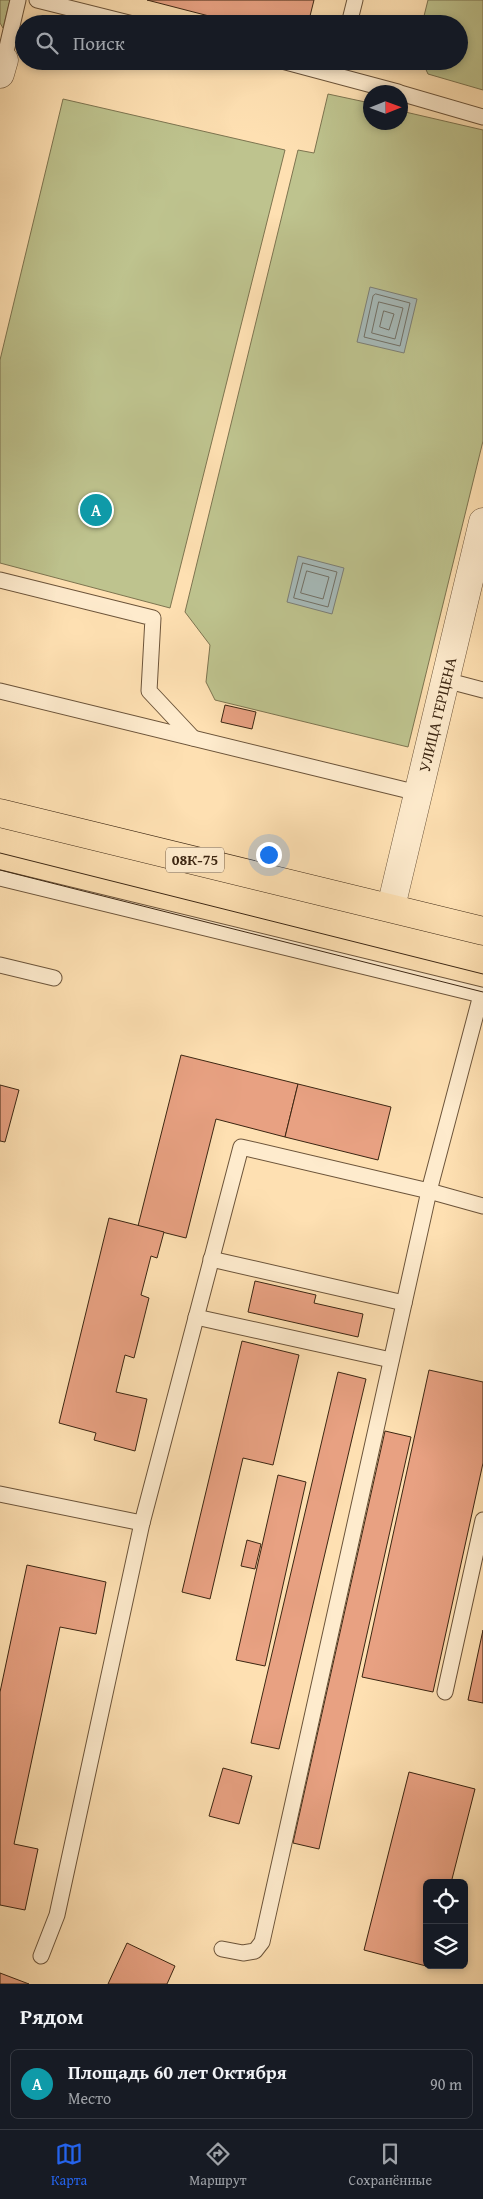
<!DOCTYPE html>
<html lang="ru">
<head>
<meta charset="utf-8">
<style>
  body { margin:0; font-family:"Gentium Book Plus",serif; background:#20242c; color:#f1f3f6 }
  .controls { position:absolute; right:15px; bottom:15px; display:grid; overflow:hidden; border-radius:8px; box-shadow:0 2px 8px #0003 }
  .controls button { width:45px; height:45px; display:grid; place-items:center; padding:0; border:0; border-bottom:1px solid #363941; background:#171b24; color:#f1f3f6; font:25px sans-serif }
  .compass { position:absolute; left:363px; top:85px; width:45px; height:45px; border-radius:50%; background:#171b24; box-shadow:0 2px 8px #0003; rotate:89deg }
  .you { position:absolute; left:268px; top:854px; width:18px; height:18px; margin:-12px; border:4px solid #fff; border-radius:50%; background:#1a73e8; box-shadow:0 0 0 8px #1a73e833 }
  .badge { display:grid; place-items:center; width:32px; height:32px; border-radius:50%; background:#2563eb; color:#fff; font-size:16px; font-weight:700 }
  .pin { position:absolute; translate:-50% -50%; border:2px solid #fff; box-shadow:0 1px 5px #0006 }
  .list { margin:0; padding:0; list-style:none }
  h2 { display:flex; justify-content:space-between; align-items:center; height:65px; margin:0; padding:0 20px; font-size:21px }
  h2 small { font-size:16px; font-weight:400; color:#9ea1a6 }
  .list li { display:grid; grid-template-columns:32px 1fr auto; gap:15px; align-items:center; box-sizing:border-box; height:70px; margin:0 10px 10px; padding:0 10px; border:1px solid #363941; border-radius:8px }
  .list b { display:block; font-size:19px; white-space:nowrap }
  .list p { margin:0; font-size:16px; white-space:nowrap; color:#9ea1a6 }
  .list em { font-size:16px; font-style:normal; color:#9ea1a6 }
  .icon { flex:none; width:28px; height:28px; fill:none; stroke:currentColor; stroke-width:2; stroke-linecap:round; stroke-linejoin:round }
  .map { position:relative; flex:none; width:483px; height:1984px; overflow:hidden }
  .search { position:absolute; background:#171b24; box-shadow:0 2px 8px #0003; left:15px; right:15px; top:15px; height:55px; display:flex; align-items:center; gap:12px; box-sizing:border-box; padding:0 18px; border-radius:28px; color:#9ea1a6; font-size:19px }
  .sheet { height:145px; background:#171b24 }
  nav { display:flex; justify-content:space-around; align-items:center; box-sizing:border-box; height:70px; border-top:1px solid #363941; background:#171b24; font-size:14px; color:#9ea1a6 }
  nav a { display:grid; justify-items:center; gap:2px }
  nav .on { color:#2563eb }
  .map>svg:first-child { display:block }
  .green { fill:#bec38e; stroke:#7d7450 }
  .water { fill:#a6bab9; stroke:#7c7f76 }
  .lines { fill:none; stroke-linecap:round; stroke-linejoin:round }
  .shore { stroke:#717066; stroke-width:1 }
  .building { fill:#e8a182; stroke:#3c2612 }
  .lane-casing { stroke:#6c543a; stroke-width:17 }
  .street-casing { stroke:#6c543a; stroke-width:29 }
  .primary-casing { stroke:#3c2612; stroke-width:29 }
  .lane { stroke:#feebcd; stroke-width:15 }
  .street { stroke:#feebcd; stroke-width:28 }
  .primary { stroke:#fee0b2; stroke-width:28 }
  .tram { stroke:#3c2612; stroke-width:1 }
  .labels { text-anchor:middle; stroke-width:5; stroke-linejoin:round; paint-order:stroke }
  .shield { fill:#feebcd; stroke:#76614a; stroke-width:1 }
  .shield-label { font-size:15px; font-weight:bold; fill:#3c2612 }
  .street-label { font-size:16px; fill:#3c2612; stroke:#feebcd }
</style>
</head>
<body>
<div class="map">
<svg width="483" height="1984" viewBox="0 0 483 1984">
  <rect width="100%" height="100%" fill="#fee0b2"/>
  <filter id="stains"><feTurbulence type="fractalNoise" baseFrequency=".004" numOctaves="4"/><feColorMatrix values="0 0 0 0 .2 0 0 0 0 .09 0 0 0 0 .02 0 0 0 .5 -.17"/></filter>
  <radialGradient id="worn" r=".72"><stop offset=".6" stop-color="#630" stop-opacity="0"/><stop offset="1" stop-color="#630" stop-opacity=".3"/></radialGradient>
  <!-- green -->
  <g class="green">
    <path d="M0,0H10L3,28L0,23Z"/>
    <path d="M428,0H483V90L428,74L422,61H459V24H422Z"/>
    <path d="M328,94L370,103V122H400L401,111L483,130V441L408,747L215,700L206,682L210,645L185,612L298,150L314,153Z"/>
    <path d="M63,99L285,150L170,608L0,563V360Z"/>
  </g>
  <!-- water -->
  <g class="water">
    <path d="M370,287L417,299L404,353L357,342Z"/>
    <path d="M298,556L344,568L332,614L287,602Z"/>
  </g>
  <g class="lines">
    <!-- shore -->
    <g class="shore">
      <path d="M376,294L410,303L400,346L364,337L373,296Z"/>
      <path d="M379,302L403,308L395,339L372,333Z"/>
      <path d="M384,311L394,314L389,330L380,327Z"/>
      <path d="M303,563L337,572L328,607L294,598Z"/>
      <path d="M307,571L329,577L323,599L301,593Z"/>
    </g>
  </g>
  <!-- building -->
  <g class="building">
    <path d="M147,0H314L308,24H240Z"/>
    <path d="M225,705L256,712L252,729L221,722Z"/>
    <path d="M181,1055L298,1084L285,1137L216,1119L186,1238L138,1226Z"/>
    <path d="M298,1084L391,1107L378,1160L285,1137Z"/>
    <path d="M0,1085L19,1090L5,1142L0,1141Z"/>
    <path d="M109,1218L164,1232L157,1258L151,1256L141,1295L149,1298L134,1358L125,1355L116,1392L147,1399L135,1451L94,1440L96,1433L59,1423Z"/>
    <path d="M255,1281L316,1295L314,1303L363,1314L358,1337L248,1312Z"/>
    <path d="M242,1341L299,1355L273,1465L243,1458L210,1599L182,1592Z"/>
    <path d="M429,1370L483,1382V1463L433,1692L362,1677Z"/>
    <path d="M338,1372L366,1379L279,1749L251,1743Z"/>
    <path d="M385,1431L411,1437L319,1849L293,1843Z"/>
    <path d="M278,1475L306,1482L265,1666L236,1660Z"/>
    <path d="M247,1540L261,1544L255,1569L241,1566Z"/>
    <path d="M27,1565L106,1582L96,1634L60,1627L14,1844L38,1849L25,1910L0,1905V1692Z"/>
    <path d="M483,1630V1703L468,1700Z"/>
    <path d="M223,1768L252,1776L239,1824L209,1816Z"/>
    <path d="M409,1772L475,1789L451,1883H427V1965H430V1967L364,1950Z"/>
    <path d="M127,1943L175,1966L167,1984H108Z"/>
    <path d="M0,1973L29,1984H0Z"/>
  </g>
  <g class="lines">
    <!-- lane casing -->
    <g class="lane-casing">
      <g id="lane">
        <path d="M37,0L133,24"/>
        <path d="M349,24L355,0"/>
        <path d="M4,60L18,0"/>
        <path d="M282,61L398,92"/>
        <path d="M400,93L483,117"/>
        <path d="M0,580L153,618L149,691L193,738"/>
        <path d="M445,680L483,690"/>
        <path d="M0,691L418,793"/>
        <path d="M0,878L481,995L429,1191L241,1147L142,1523L57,1915L41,1956"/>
        <path d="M0,965L54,978"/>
        <path d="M211,1259L404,1303"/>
        <path d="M196,1317L391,1360"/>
        <path d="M0,1494L142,1523"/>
        <path d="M445,1692L483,1520"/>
        <path d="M222,1949L243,1953L255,1951L262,1942L429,1191L483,1206"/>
      </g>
    </g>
    <!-- street casing -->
    <g class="street-casing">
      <g id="street">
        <path d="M0,59L4,60L0,74"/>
        <path id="s1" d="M391,907L483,522"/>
      </g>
    </g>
    <!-- primary casing -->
    <g class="primary-casing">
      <path id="primary" d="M0,813L483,931"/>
    </g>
    <!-- lane -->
    <use href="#lane" class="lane"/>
    <!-- street -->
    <use href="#street" class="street"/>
    <!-- primary -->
    <use href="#primary" class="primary"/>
    <!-- tram -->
    <g class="tram">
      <path d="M0,853L483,974"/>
      <path d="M0,870L483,992"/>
    </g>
  </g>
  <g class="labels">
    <!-- shield labels -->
    <rect class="shield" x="166" y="847.5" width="58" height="25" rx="4"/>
    <g class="shield-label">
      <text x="195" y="865">08К-75</text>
    </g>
    <!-- street labels -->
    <g class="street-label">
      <text dy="6" stroke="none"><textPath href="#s1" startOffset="198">УЛИЦА ГЕРЦЕНА</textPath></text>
    </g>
  </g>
  <rect width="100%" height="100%" filter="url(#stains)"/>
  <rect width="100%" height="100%" fill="url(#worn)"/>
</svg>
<div class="controls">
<button><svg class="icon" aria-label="locate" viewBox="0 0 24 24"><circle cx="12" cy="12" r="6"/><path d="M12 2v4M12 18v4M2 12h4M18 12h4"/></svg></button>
<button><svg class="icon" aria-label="layers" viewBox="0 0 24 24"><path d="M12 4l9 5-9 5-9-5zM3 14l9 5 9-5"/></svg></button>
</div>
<svg class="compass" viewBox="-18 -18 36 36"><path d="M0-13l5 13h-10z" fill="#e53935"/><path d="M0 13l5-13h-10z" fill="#9ea1a6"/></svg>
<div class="you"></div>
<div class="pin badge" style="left:96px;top:510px;background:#0f9aa8">A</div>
<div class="search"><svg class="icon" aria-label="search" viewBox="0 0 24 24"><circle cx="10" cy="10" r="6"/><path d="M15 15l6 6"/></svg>Поиск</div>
</div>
<section class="sheet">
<h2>Рядом<small></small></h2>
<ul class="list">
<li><span class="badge" style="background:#0f9aa8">A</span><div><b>Площадь 60 лет Октября</b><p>Место</p></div><em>90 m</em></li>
</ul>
</section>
<nav>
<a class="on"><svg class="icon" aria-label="map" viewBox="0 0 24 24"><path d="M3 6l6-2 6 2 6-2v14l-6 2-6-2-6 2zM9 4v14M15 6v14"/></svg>Карта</a>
<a><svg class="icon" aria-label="directions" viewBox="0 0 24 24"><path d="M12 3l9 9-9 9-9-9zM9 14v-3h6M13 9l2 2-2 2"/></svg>Маршрут</a>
<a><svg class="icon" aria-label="saved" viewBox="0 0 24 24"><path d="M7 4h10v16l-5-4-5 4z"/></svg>Сохранённые</a>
</nav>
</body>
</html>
